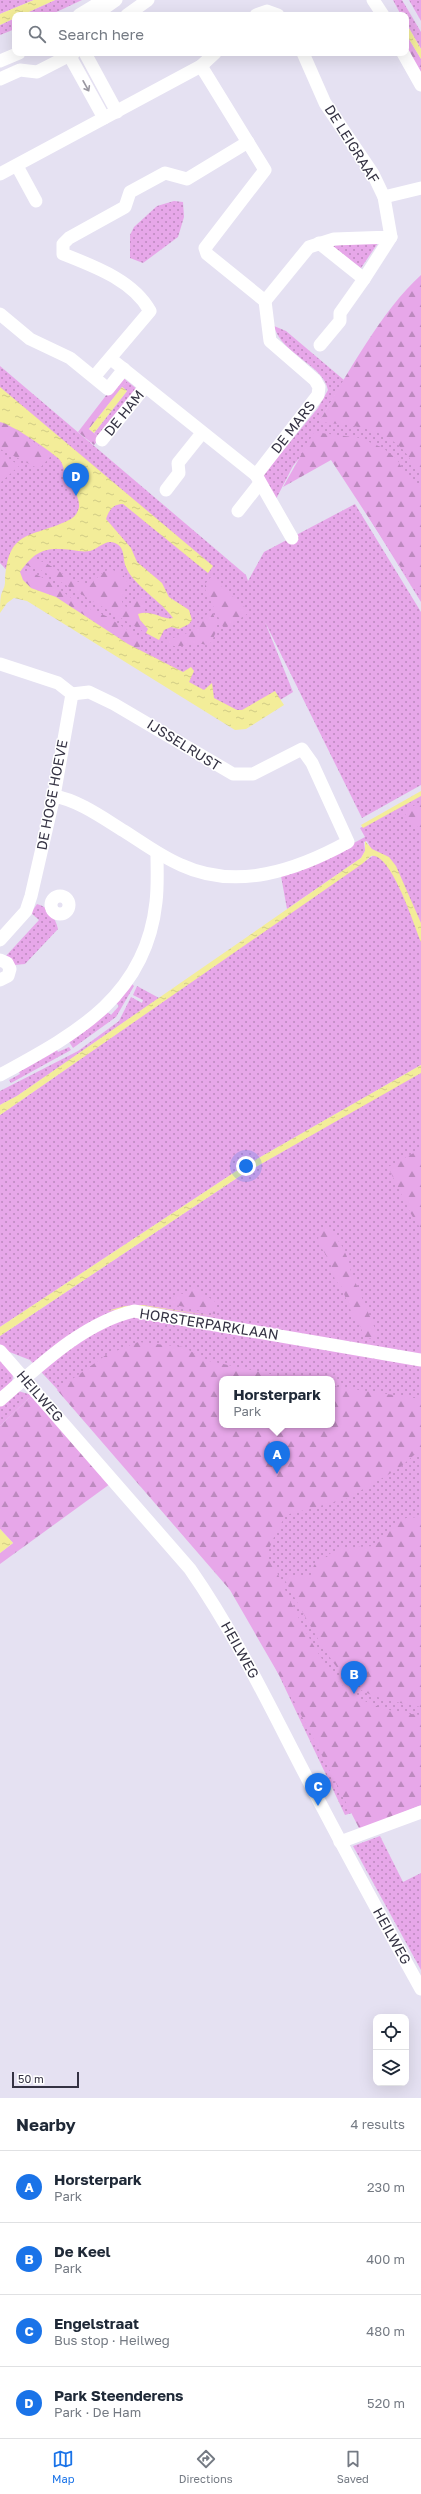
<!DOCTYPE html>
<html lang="en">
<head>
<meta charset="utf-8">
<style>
  body { margin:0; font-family:"Golos Text",sans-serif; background:#f2f2f3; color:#1f2937 }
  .controls { position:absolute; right:12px; bottom:12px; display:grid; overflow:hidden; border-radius:8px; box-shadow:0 4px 16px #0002 }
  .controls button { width:36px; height:36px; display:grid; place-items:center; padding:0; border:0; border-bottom:1px solid #e0e1e3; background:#fff; color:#1f2937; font:20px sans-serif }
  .scale { position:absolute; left:12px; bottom:10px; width:67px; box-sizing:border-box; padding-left:4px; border:2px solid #343243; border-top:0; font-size:11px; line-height:14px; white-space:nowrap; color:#343243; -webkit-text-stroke:3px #fff; paint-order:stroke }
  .you { position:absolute; left:246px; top:1166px; width:14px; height:14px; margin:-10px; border:3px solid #fff; border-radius:50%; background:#1a73e8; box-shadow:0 0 0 6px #1a73e833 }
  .badge { display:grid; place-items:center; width:26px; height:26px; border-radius:50%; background:#1a73e8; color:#fff; font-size:13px; font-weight:700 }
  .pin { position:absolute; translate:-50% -33px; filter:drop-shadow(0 1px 2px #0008) }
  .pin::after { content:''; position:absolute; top:21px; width:14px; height:12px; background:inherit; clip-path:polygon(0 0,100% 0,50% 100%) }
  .popup { position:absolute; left:219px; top:1376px; width:116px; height:52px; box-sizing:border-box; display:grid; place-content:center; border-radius:8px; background:#fff; filter:drop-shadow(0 1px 3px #0005); font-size:13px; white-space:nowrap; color:#747a83 }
  .popup b { font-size:15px; color:#1f2937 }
  .popup::after { content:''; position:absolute; left:50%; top:100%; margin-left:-8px; border:8px solid transparent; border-top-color:#fff }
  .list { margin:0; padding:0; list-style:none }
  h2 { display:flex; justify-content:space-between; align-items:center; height:52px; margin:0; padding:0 16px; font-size:17px }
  h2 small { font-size:13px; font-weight:400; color:#747a83 }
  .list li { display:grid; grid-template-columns:26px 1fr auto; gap:12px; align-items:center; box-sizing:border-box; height:72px; padding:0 16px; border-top:1px solid #e0e1e3 }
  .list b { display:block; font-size:15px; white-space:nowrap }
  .list p { margin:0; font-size:13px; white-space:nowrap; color:#747a83 }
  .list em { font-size:13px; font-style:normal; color:#747a83 }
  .icon { flex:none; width:22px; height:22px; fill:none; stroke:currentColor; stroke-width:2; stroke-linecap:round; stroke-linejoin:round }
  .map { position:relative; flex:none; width:421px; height:2098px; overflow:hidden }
  .search { position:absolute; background:#fff; box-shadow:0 4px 16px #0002; left:12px; right:12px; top:12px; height:44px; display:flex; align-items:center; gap:10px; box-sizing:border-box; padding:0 14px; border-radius:8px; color:#747a83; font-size:15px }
  .sheet { height:340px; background:#fff }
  nav { display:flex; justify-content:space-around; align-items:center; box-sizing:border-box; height:56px; border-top:1px solid #e0e1e3; background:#fff; font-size:11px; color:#747a83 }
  nav a { display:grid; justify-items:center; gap:2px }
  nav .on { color:#1a73e8 }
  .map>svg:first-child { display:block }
  .green { fill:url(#green-dots); fill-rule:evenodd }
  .forest { fill:url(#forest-firs) }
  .water { fill:url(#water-ripples) }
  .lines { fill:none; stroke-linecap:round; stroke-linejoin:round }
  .minor { stroke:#fff; stroke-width:13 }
  .oneway { stroke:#9a98a1 }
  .labels { text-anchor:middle; stroke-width:3; stroke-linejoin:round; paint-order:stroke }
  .street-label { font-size:14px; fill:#343243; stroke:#fff }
</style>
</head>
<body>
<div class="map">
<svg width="421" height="2098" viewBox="0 0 421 2098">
  <defs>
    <pattern id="green-dots" width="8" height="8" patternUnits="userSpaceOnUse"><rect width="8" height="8" fill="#e7a7e9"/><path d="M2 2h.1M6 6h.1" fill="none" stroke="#bc89be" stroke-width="1.8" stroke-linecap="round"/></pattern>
    <pattern id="forest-firs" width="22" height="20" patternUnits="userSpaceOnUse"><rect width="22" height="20" fill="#e7a7e9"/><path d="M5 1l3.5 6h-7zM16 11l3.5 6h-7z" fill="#bc89be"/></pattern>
    <pattern id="water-ripples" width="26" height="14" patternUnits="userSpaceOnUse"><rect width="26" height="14" fill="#f3ed99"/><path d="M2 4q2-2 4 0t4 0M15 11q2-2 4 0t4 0" fill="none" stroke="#d1cc85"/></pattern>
  </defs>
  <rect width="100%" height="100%" fill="#e5e1f2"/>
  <!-- green -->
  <g class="green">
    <path d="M0,0H34L0,14Z"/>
    <path d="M55,0H82L50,15H22Z"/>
    <path d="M393,0H402L421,32V49L406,23V15H401Z"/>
    <path d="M409,0H421V21Z"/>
    <path d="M15,18V29L0,35V25Z"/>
    <path d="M174,201L183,202L184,217L178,237L143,263L130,258V235L134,227L157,206Z"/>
    <path d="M380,240L361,268L332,246Z"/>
    <path d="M421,277V602L318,435L293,466L276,499L263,475L318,408L328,390C324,365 281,354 274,326L286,331L344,380L319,422Z"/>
    <path d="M0,366L246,575L248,581L264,552L355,504L421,612V785L362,818L265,622L293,692L246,721L19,583L0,563Z"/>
    <path d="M127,381L138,390L100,438L94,433L127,391L122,387Z"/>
    <path d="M421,794V1065L238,1170L0,1327V1115L374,855L367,841L364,842L365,851L361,858L287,909L281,876L326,858L365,837L360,828Z"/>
    <path d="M37,904C49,907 55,917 58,929L25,964L14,965L5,957L39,920L31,913Z"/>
    <path d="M130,982L134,986L116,1017L73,1048L68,1040L106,1011L111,1015L119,1006L115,1002Z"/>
    <path d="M137,986L159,998L17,1096L0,1105V1091L78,1051L119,1021L131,997L142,1003L143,1000L133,995Z"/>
    <path d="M55,1047L58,1052L69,1047L71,1050L11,1083L9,1080L20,1074L17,1068Z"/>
    <path d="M421,1072V1793L345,1815L268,1652L231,1588L58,1390L30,1360L7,1351L0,1345V1336L240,1176ZM222,1379H332V1425H222Z"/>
    <path d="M0,1359L13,1374L12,1383L0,1398Z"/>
    <path d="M18,1391L32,1395L0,1426V1405Z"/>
    <path d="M380,1836L403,1882L421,1873V1970L353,1846Z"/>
  </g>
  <!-- forest -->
  <g class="forest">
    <path d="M406,34L421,59V78L406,52Z"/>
    <path d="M421,275V475C414,468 411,459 405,452C384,427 349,425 319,422C346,376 382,310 421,275Z"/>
    <path d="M121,376L127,381L89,429L100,438L94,445L78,432Z"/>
    <path d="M0,422L10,425L52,455L39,469L0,449Z"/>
    <path d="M314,432L360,438L383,448L397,459L405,474L421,489V598L331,460L283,487Z"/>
    <path d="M0,455L20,465L0,483Z"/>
    <path d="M34,559C54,563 71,585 91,584L103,572L111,569L123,575L128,583L121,599L124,606L130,608L135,599L143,597L145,604L138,614L140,620L148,629L146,633L39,569L25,565Z"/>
    <path d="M20,572H31L45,579L81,605L106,616L143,640L138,650L56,597L31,588L23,580Z"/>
    <path d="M211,577L250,612L224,629L205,589V584Z"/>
    <path d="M211,610C220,628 218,629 209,646C188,638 184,653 162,642L190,632Z"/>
    <path d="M421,802V829L408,821L404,811Z"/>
    <path d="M421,1149V1229L411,1214L388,1167Z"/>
    <path d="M322,1227H328L342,1246L348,1259L351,1272L376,1331L375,1339L365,1338L358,1321L352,1314L341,1286L335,1280L330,1262L318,1242L319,1231Z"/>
    <path d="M195,1285L198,1290L217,1303L215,1314L171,1304L172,1298L177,1293L184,1294Z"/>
    <path d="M138,1342L183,1347L209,1361L294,1379H222V1425H332V1386L421,1399V1449L398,1469L346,1499L286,1515C281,1523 267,1548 268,1557C269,1561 274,1566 276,1570C291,1603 321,1670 350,1692C371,1707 395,1713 421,1715V1805L360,1830L294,1701L230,1590L57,1390L106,1355Z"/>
    <path d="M32,1395L110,1484L0,1564V1553L13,1543L0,1529V1426Z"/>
    <path d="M421,1517V1707C401,1703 374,1699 356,1687C332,1671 299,1604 283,1577H310L314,1565L331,1553L341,1548L374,1546L387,1535L393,1524L406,1518Z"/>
  </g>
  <!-- water -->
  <g class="water">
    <path d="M34,0H55L22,15H15V18L0,25V14Z"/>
    <path d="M406,23L421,49V59L406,34Z"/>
    <path d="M0,387L213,566L208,573L123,504C113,504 109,510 106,519L131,548L137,562L162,583L169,597L189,610L192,620L189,624L179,629L171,627L164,630L159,640L146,633L148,629L140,620L138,614C152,609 164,621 173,618C162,602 133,585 126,567C122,558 126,548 115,543C105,539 99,549 90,551C84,552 78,551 72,550C45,547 36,550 20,572L23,580L31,588L56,597L128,644L183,672L191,667L194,671L189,682L204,690L212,683L214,698L237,710H242L275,691L284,705L246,729L235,730L27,601L14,598L7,603L0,613C0,608 0,600 1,595C2,591 5,587 5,583C7,527 32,539 71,519C89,506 72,489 66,475C63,469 63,462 58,458C47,449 13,425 0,422Z"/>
    <path d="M122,387L127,391L94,433L89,429Z"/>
    <path d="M421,791V796L363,828L361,825Z"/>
    <path d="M365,841L372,849L389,857L396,866L421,923V942C414,925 391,852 371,856L362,864L0,1115V1105L17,1096L361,858L365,851Z"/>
    <path d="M421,1065V1073L240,1176L0,1336V1327L238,1170Z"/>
    <path d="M143,1305L219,1317L144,1306L107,1311L125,1306Z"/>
    <path d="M0,1529L13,1543L0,1553Z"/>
  </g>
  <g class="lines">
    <!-- minor -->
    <g class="minor">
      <path d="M373,0L383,15"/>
      <path d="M99,12L116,0"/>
      <path d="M79,15L104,0"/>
      <path d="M127,15L148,0"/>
      <path d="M256,15L267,11L278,15"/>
      <path d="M68,53L104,118"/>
      <path d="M85,53L117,112"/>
      <path d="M403,53L421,85"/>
      <path d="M0,61L19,53"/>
      <path d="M201,66L265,170L205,248L207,254L265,301"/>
      <path d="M0,79L20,70L37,72L74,53"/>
      <path d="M17,166L36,201"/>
      <path d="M0,174L201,66L215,53"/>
      <path d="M384,197L421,188"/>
      <path d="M319,243L364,279L391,237"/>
      <path d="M265,301L309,247L334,239L391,237L384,197L373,174L325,103L303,53"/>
      <path d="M0,314L30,339L70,358L108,389L124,369"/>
      <path d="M320,345L340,321V313L364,279"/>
      <path d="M111,359L256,475L318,395L319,387L315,380L270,341L265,301"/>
      <path d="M94,377L150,311C133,280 93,266 63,254V244L69,238L125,207L130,192L165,173L187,179L248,142"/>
      <path d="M102,440L145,387"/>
      <path d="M256,475L292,538"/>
      <path d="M166,490L179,473L178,463L202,433"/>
      <path d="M238,511L260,483"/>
      <path d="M0,664L58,683L72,694"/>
      <path d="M54,796C78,800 103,818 124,831C143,843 160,856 181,865C237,891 297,870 348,842L312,763L302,749L253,774H233L114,704L89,692L72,694"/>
      <circle cx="60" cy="905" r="9"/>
      <path d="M0,940L26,911L31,896L54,796L72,694"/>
      <path d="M0,960L7,963L10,969L8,976L0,980"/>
      <path d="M0,1075C75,1034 146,997 156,902C158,886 157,869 157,853"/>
      <path d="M0,1351L190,1569C236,1635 270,1707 307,1778C344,1849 382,1919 421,1989"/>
      <path d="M0,1400C39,1366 83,1323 134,1311L421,1360"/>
      <path d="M340,1842L421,1812"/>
    </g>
  </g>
  <!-- one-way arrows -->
  <defs><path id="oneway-shaft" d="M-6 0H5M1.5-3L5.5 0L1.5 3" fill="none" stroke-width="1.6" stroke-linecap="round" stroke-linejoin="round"/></defs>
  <use class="oneway" href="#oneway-shaft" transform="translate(86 86) rotate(61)"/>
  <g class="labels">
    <!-- street labels -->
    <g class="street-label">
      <text transform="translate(352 144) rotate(58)" y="5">DE LEIGRAAF</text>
      <text transform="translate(124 413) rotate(-51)" y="5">DE HAM</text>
      <text transform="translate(293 427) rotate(-52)" y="5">DE MARS</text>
      <text transform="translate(184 745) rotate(32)" y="5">IJSSELRUST</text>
      <text transform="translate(52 795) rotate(-79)" y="5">DE HOGE HOEVE</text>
      <text transform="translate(209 1324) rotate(9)" y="5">HORSTERPARKLAAN</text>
      <text transform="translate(40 1396) rotate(49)" y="5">HEILWEG</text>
      <text transform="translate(240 1650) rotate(61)" y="5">HEILWEG</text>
      <text transform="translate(392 1936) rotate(61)" y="5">HEILWEG</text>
    </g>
  </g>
</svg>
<div class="controls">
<button><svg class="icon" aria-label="locate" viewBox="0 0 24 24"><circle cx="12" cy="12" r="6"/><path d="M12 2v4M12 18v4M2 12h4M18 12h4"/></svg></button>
<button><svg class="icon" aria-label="layers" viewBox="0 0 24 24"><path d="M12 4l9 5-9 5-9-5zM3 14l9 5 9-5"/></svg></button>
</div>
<div class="scale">50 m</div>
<div class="you"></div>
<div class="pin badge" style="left:277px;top:1474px">A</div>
<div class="popup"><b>Horsterpark</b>Park</div>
<div class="pin badge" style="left:354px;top:1694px">B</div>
<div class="pin badge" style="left:318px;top:1806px">C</div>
<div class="pin badge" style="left:76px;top:496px">D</div>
<div class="search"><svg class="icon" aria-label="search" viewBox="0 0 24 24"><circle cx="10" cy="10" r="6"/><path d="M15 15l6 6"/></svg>Search here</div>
</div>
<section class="sheet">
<h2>Nearby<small>4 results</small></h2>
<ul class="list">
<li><span class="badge">A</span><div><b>Horsterpark</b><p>Park</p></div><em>230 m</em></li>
<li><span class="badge">B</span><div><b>De Keel</b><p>Park</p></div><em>400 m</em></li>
<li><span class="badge">C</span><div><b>Engelstraat</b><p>Bus stop · Heilweg</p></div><em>480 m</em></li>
<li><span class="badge">D</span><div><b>Park Steenderens</b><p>Park · De Ham</p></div><em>520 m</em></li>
</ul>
</section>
<nav>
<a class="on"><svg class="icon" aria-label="map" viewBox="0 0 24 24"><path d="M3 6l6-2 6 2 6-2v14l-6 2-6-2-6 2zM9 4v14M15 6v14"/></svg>Map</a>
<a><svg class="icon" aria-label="directions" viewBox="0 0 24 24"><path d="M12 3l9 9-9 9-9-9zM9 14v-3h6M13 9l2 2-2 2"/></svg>Directions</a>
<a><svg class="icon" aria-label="saved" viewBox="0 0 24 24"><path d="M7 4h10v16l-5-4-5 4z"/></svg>Saved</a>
</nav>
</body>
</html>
